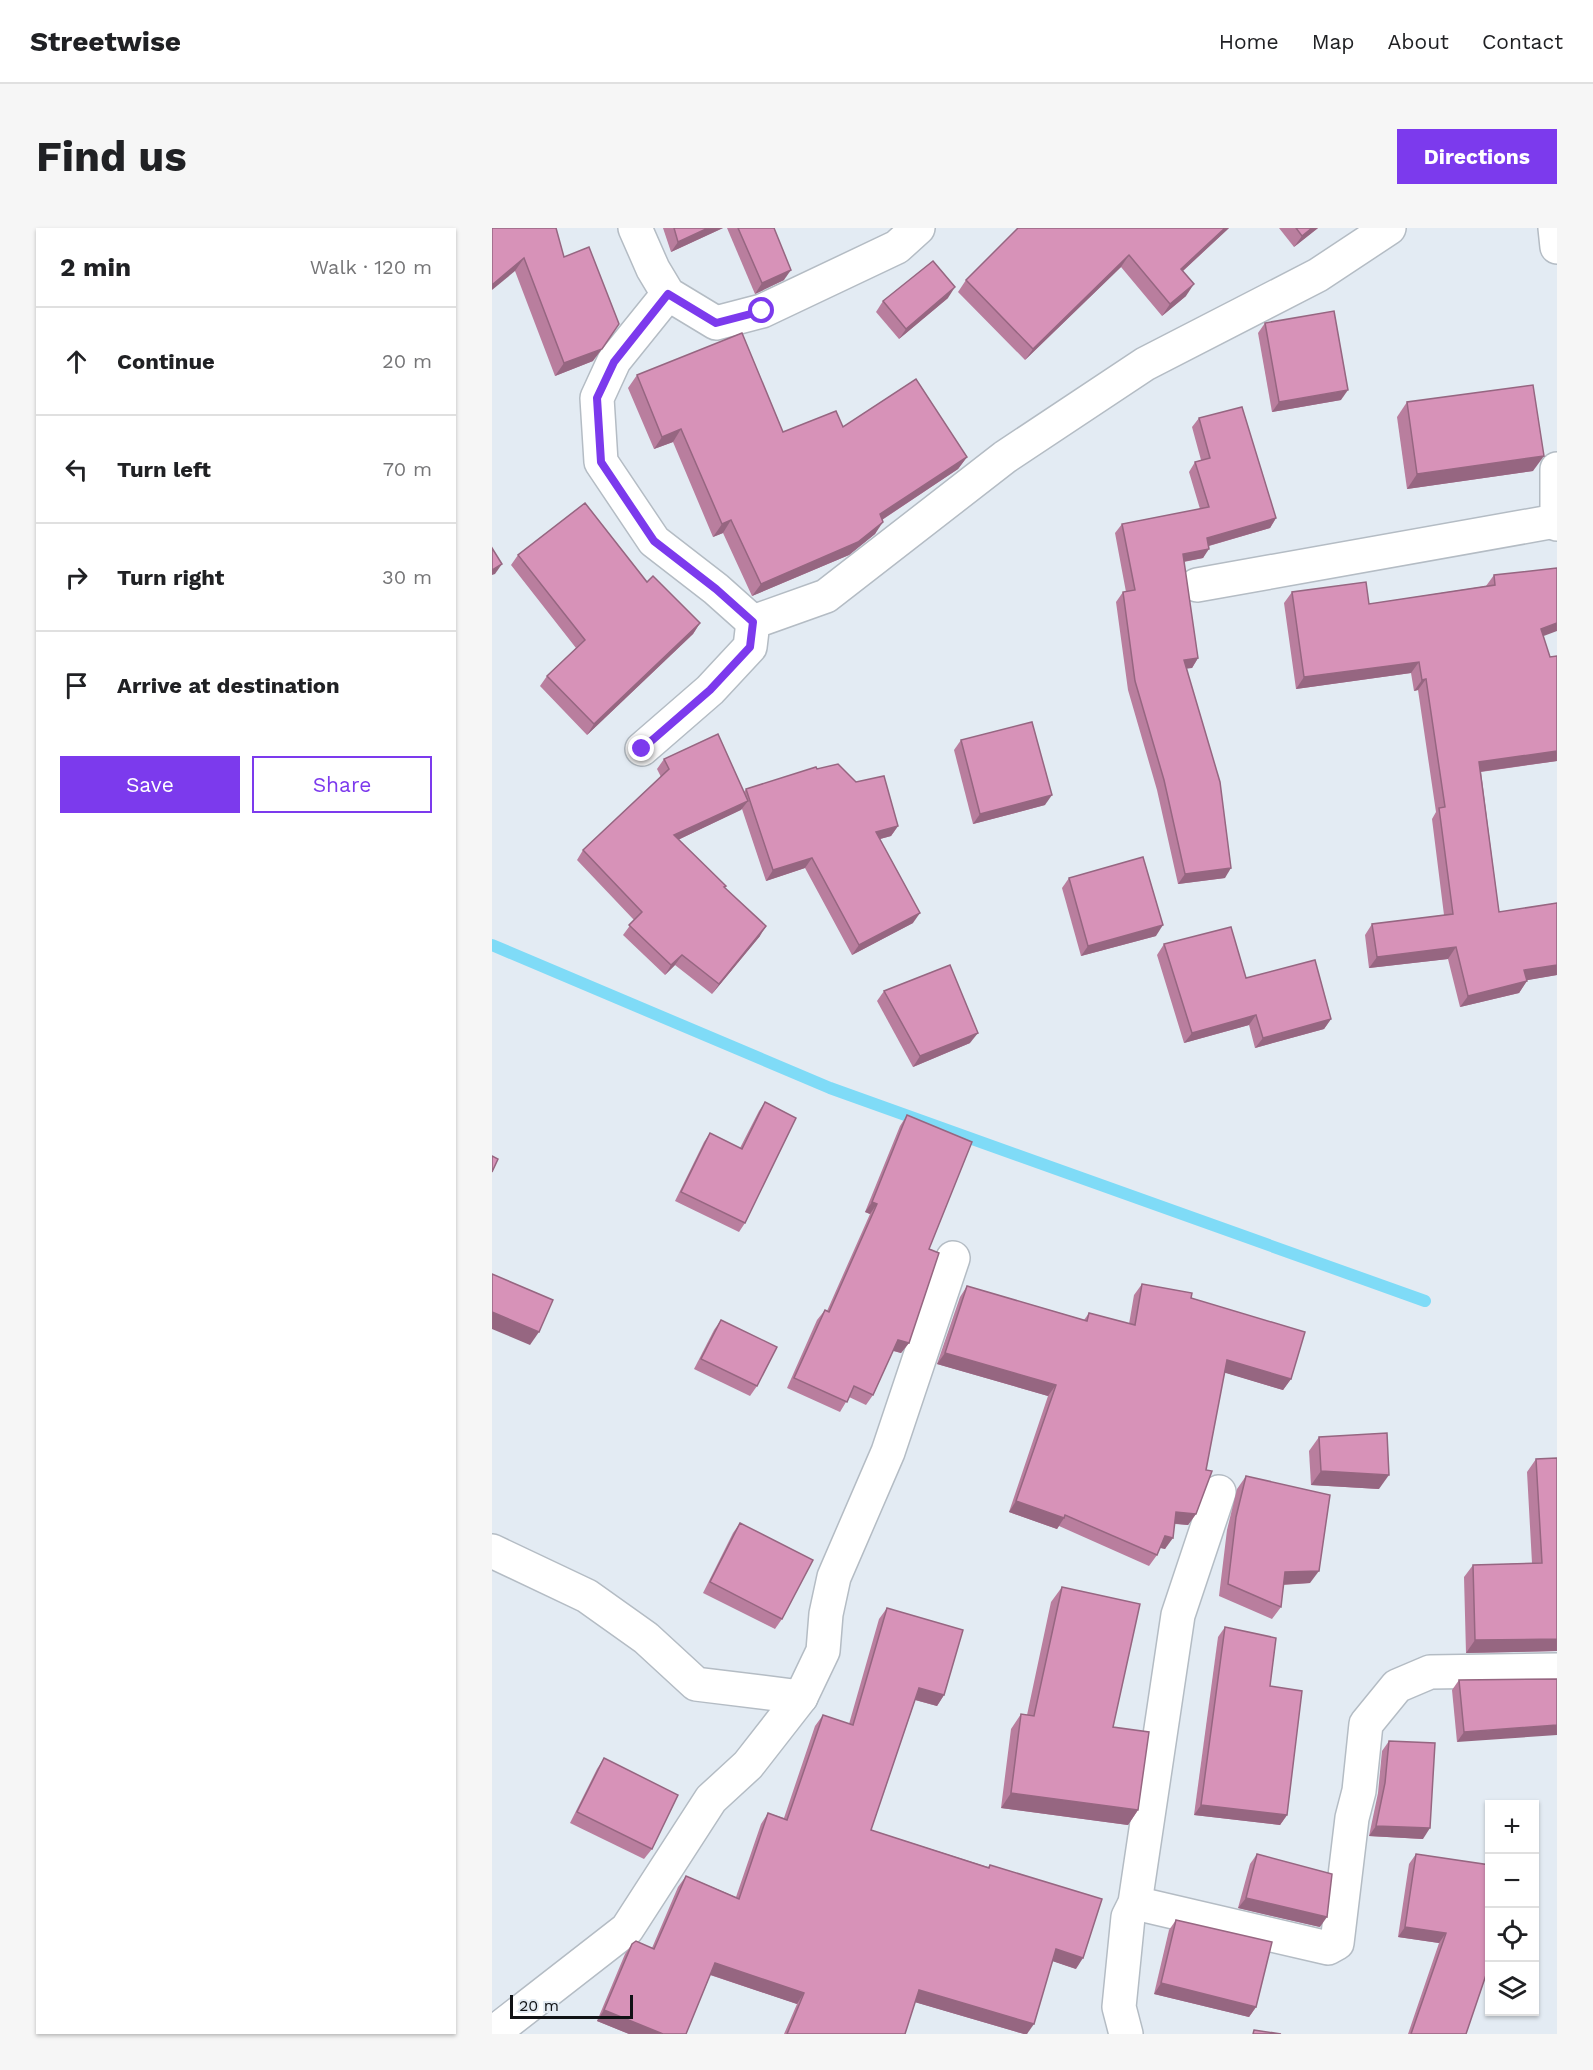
<!DOCTYPE html>
<html lang="en">
<head>
<meta charset="utf-8">
<style>
  body { margin:0; font-family:"Work Sans",sans-serif; background:#f6f6f6; color:#202124 }
  .controls { position:absolute; right:18px; bottom:18px; display:grid; overflow:hidden; border-radius:0px; box-shadow:0 2px 4px #0004 }
  .controls button { width:54px; height:54px; display:grid; place-items:center; padding:0; border:0; border-bottom:2px solid #e0e0e0; background:#fff; color:#202124; font:30px sans-serif }
  .scale { position:absolute; left:18px; bottom:15px; width:123px; box-sizing:border-box; padding-left:6px; border:3px solid #101215; border-top:0; font-size:16px; line-height:21px; white-space:nowrap; color:#101215; -webkit-text-stroke:4px #e3ebf3; paint-order:stroke }
  .stop { position:absolute; width:18px; height:18px; margin:-14px; border:4px solid #7c3aed; border-radius:50%; background:#fff }
  .stop.end { background:#7c3aed; border-color:#fff; box-shadow:0 2px 6px #0008 }
  .list { margin:0; padding:0; list-style:none }
  h2 { display:flex; justify-content:space-between; align-items:center; height:78px; margin:0; padding:0 24px; font-size:26px }
  h2 small { font-size:20px; font-weight:400; color:#757577 }
  .list li { display:grid; grid-template-columns:39px 1fr auto; gap:18px; align-items:center; box-sizing:border-box; height:108px; padding:0 24px; border-top:2px solid #e0e0e0 }
  .list b { display:block; font-size:22px; white-space:nowrap }
  .list em { font-size:20px; font-style:normal; color:#757577 }
  .actions { display:flex; gap:12px; padding:18px 24px }
  .actions a { flex:1; padding:14px 0; border:2px solid #7c3aed; border-radius:0px; text-align:center; font-size:21px; color:#7c3aed }
  .actions .main { background:#7c3aed; color:#fff }
  .icon { flex:none; width:33px; height:33px; fill:none; stroke:currentColor; stroke-width:2; stroke-linecap:round; stroke-linejoin:round }
  .map { position:relative; flex:none; width:1065px; height:1806px; overflow:hidden; border-radius:0px }
  header { display:flex; align-items:center; gap:36px; box-sizing:border-box; height:84px; padding:0 30px; background:#fff; border-bottom:2px solid #e0e0e0 }
  header strong { font-size:28px }
  nav { display:flex; gap:33px; margin-inline-start:auto; font-size:21px }
  .intro { display:flex; align-items:center; justify-content:space-between; box-sizing:border-box; height:144px; padding:0 36px }
  h1 { margin:0; font-size:42px }
  .button { padding:15px 27px; border-radius:0px; background:#7c3aed; color:#fff; font-size:21px; font-weight:700 }
  main { display:flex; gap:36px; padding:0 36px }
  aside { flex:1; background:#fff; border-radius:0px; box-shadow:0 2px 4px #0004 }
  .map>svg:first-child { display:block }
  .lines { fill:none; stroke-linecap:round; stroke-linejoin:round }
  .stream { stroke:#7fdbf7; stroke-width:12 }
  .minor-casing { stroke:#b4bcc4; stroke-width:36 }
  .minor { stroke:#fff; stroke-width:33 }
  .wall { fill:#b97e9e }
  .shaded-wall { fill:#966681 }
  .building { fill:#d792b8; stroke:#966681; stroke-width:1.5 }
  .route { stroke:#7c3aed; stroke-width:8 }
</style>
</head>
<body>
<header>
<strong>Streetwise</strong>
<nav><a>Home</a><a>Map</a><a>About</a><a>Contact</a></nav>
</header>
<div class="intro"><h1>Find us</h1><a class="button">Directions</a></div>
<main>
<aside>
<h2>2 min<small>Walk · 120 m</small></h2>
<ul class="list">
<li><svg class="icon" aria-label="ahead" viewBox="0 0 24 24"><path d="M12 20V5M6 11l6-6 6 6"/></svg><div><b>Continue</b></div><em>20 m</em></li>
<li><svg class="icon" aria-label="left" viewBox="0 0 24 24"><path d="M17 20v-9H6M10 6l-5 5 5 5"/></svg><div><b>Turn left</b></div><em>70 m</em></li>
<li><svg class="icon" aria-label="right" viewBox="0 0 24 24"><path d="M7 20v-9h11M14 6l5 5-5 5"/></svg><div><b>Turn right</b></div><em>30 m</em></li>
<li><svg class="icon" aria-label="arrive" viewBox="0 0 24 24"><path d="M6 21V4h12l-3 4 3 4H6"/></svg><div><b>Arrive at destination</b></div></li>
</ul>
<div class="actions"><a class="main">Save</a><a>Share</a></div>
</aside>
<div class="map">
<svg width="1065" height="1806" viewBox="0 0 1065 1806">
  <rect width="100%" height="100%" fill="#e3ebf3"/>
  <g class="lines">
    <!-- stream -->
    <path class="stream" d="M0,717L338,860L933,1073"/>
    <!-- minor casing -->
    <g class="minor-casing">
      <g id="minor">
        <path d="M143,0L161,41L176,66L224,95L270,83L405,19L426,0"/>
        <path d="M1063,0L1065,19"/>
        <path d="M176,66L122,133L105,170L109,234L162,313L224,361L261,394"/>
        <path d="M1065,241V296"/>
        <path d="M705,357L1064,293"/>
        <path d="M150,521L218,462L258,419L261,394L334,368L513,229L653,136L826,47L897,0"/>
        <path d="M0,1323L95,1368L154,1410L204,1456L309,1469"/>
        <path d="M643,1675L836,1720L845,1715L860,1590L867,1563L874,1496L905,1458L938,1444L1065,1442"/>
        <path d="M0,1806L135,1701L219,1571L256,1537L309,1469L331,1423L334,1386L342,1349L396,1224L461,1030"/>
        <path d="M634,1806L627,1779L636,1689L643,1675L686,1387L727,1264"/>
      </g>
    </g>
    <!-- minor -->
    <use href="#minor" class="minor"/>
  </g>
  <!-- wall -->
  <g class="wall">
    <path d="M0,0H64L101,133L63,148L23,43Z"/>
    <path d="M171,0H231L179,24Z"/>
    <path d="M235,0H282L292,52L263,66Z"/>
    <path d="M526,0H737L691,43L694,68L670,88L629,39L533,132L466,64L474,52Z"/>
    <path d="M787,0H826L802,19Z"/>
    <path d="M456,70L407,111L384,84L391,73Z"/>
    <path d="M773,95L849,172L780,184L766,105Z"/>
    <path d="M145,147L291,204L351,199L475,229L466,241L390,292L383,306L357,327L260,368L231,305L221,309L181,214L162,221L136,160Z"/>
    <path d="M915,174L1041,243L915,261L905,189Z"/>
    <path d="M707,190L784,290L778,300L717,318L711,330L692,334L706,430L700,440H694L733,650L686,656L665,562L636,462L624,374L631,364H634L623,305L630,296L708,281L697,244L703,234L709,232L700,199Z"/>
    <path d="M26,327L155,354L208,395L201,406L95,507L48,458L55,448L84,420L19,337Z"/>
    <path d="M1002,347L1051,408L1065,533L989,544L1007,684L1065,675V747L1035,752L1027,765L968,779L956,731L877,740L873,707L880,696L952,687L940,591L944,584L926,462L922,463L919,445L804,461L792,375L800,364L877,376L994,358Z"/>
    <path d="M469,512L553,577L481,596L462,522Z"/>
    <path d="M172,531L252,564L254,561L325,541L406,598L399,608L388,611L421,695L360,727L313,640L274,653L250,581L186,612L233,660L268,708L220,766L183,737L173,747L131,707L142,692L85,632L91,622L169,549L165,541Z"/>
    <path d="M577,650L664,708L589,728L570,660Z"/>
    <path d="M672,716L754,750L839,791L832,801L763,820L757,797L692,815L665,727Z"/>
    <path d="M392,763L478,815L421,839L385,773Z"/>
    <path d="M273,874L253,995L247,1004L183,973L212,914L218,905L248,920L267,883Z"/>
    <path d="M415,887L437,1021L417,1115L409,1125L401,1123L381,1167L374,1177L357,1169L348,1184L295,1160L325,1092L333,1082L335,1083L378,986L373,984L408,898Z"/>
    <path d="M650,1056L699,1070L799,1151L791,1162L732,1144L704,1286L696,1297L683,1296L673,1321L668,1320L665,1327L657,1338L567,1298L565,1301L517,1284L556,1168L445,1136L468,1069L475,1058L592,1092L597,1085L637,1096L642,1067Z"/>
    <path d="M229,1092L265,1158L258,1168L202,1141L222,1102Z"/>
    <path d="M827,1209L887,1261L819,1257L817,1223Z"/>
    <path d="M1044,1231L1065,1423L974,1425L972,1349L981,1337L1040,1335L1035,1244Z"/>
    <path d="M754,1248L818,1355L791,1357L789,1379L780,1391L727,1368L735,1302L745,1261Z"/>
    <path d="M248,1295L290,1391L283,1401L211,1365L241,1305Z"/>
    <path d="M570,1359L621,1499L646,1582L636,1597L509,1580L519,1501L529,1486L535,1487L559,1374Z"/>
    <path d="M395,1380L452,1467L445,1478L423,1472L379,1602L496,1639L498,1637L584,1741L561,1733L535,1806H532L423,1774L413,1806H292L305,1776L218,1747L194,1806H137L105,1793L133,1726L140,1716L160,1720L186,1659L194,1648L244,1669L269,1596L276,1585L292,1590L323,1498L331,1487L357,1496L387,1391Z"/>
    <path d="M733,1399L778,1458L795,1587L788,1597L702,1587L726,1409Z"/>
    <path d="M1065,1451L965,1514L960,1462L967,1452Z"/>
    <path d="M897,1513L931,1611L877,1608L886,1565L890,1523Z"/>
    <path d="M112,1530L160,1621L152,1631L78,1595L105,1541Z"/>
    <path d="M765,1626L828,1699L746,1680L758,1636Z"/>
    <path d="M924,1626L998,1637L974,1806H916L947,1715L906,1709L917,1636Z"/>
    <path d="M684,1692L764,1779L757,1789L662,1766L677,1702Z"/>
  </g>
  <!-- shaded-wall -->
  <g class="shaded-wall">
    <path d="M216,0H231L179,24L186,14Z"/>
    <path d="M733,0H737L681,52L689,41Z"/>
    <path d="M820,0H826L802,19L810,8Z"/>
    <path d="M637,27L629,39L533,132L541,121Z"/>
    <path d="M32,30L23,43L0,62V57Z"/>
    <path d="M299,42L292,52L263,66L270,55Z"/>
    <path d="M702,56L694,68L670,88L678,76Z"/>
    <path d="M463,59L456,70L407,111L414,101Z"/>
    <path d="M110,121L101,133L63,148L72,135Z"/>
    <path d="M856,162L849,172L780,184L787,174Z"/>
    <path d="M189,201L181,214L162,221L170,209Z"/>
    <path d="M1052,228L1041,243L915,261L925,246Z"/>
    <path d="M475,229L466,241L379,299L388,286Z"/>
    <path d="M784,290L778,300L709,320L715,310Z"/>
    <path d="M239,292L231,305L221,309L230,296Z"/>
    <path d="M391,294L383,306L357,327L260,368L269,356Z"/>
    <path d="M717,321L711,330L684,335L691,326Z"/>
    <path d="M10,336L3,346L0,347V342Z"/>
    <path d="M208,395L201,406L95,507L102,496Z"/>
    <path d="M1065,395V403L1041,412L1049,401Z"/>
    <path d="M706,430L700,440L685,442L692,432Z"/>
    <path d="M927,434L919,445L804,461L812,449Z"/>
    <path d="M934,451L926,462L922,463L930,452Z"/>
    <path d="M1065,523V533L979,545L987,534Z"/>
    <path d="M560,567L553,577L481,596L488,586Z"/>
    <path d="M256,573L249,582L175,617L182,607Z"/>
    <path d="M406,598L399,608L377,614L384,604Z"/>
    <path d="M320,630L313,640L274,653L281,642Z"/>
    <path d="M739,640L733,650L686,656L693,646Z"/>
    <path d="M428,685L421,695L360,727L367,717Z"/>
    <path d="M671,697L664,708L589,728L596,718Z"/>
    <path d="M274,698L268,708L220,766L227,756Z"/>
    <path d="M964,719L956,731L877,740L885,729Z"/>
    <path d="M190,727L183,737L173,747L179,737Z"/>
    <path d="M1065,737V747L1025,754L1032,742Z"/>
    <path d="M1035,753L1027,765L968,779L976,768Z"/>
    <path d="M764,787L757,797L692,815L700,805Z"/>
    <path d="M839,791L832,801L763,820L771,810Z"/>
    <path d="M486,805L478,815L421,839L428,828Z"/>
    <path d="M380,974L385,976L378,986L373,984Z"/>
    <path d="M0,1084L47,1104L38,1117L0,1101Z"/>
    <path d="M406,1112L417,1115L409,1125L399,1122Z"/>
    <path d="M453,1125L564,1157L556,1168L445,1136Z"/>
    <path d="M735,1132L799,1151L791,1162L727,1143Z"/>
    <path d="M829,1243L897,1247L887,1261L819,1257Z"/>
    <path d="M524,1273L572,1290L565,1301L517,1284Z"/>
    <path d="M684,1284L704,1286L696,1297L677,1295Z"/>
    <path d="M673,1308L681,1310L673,1321L666,1319Z"/>
    <path d="M827,1343L818,1355L784,1357L793,1344Z"/>
    <path d="M1065,1411V1423L974,1425L983,1412Z"/>
    <path d="M427,1460L452,1467L445,1478L420,1471Z"/>
    <path d="M1065,1497V1507L965,1514L972,1504Z"/>
    <path d="M519,1565L646,1582L636,1597L509,1580Z"/>
    <path d="M709,1577L795,1587L788,1597L702,1587Z"/>
    <path d="M884,1598L938,1600L931,1611L877,1608Z"/>
    <path d="M754,1670L835,1689L828,1699L746,1680Z"/>
    <path d="M913,1699L954,1705L947,1715L906,1709Z"/>
    <path d="M564,1721L591,1730L584,1741L557,1732Z"/>
    <path d="M223,1735L312,1765L305,1776L216,1746Z"/>
    <path d="M669,1755L764,1779L757,1789L662,1766Z"/>
    <path d="M427,1762L542,1796L535,1806H532L419,1773Z"/>
    <path d="M112,1782L171,1806H137L105,1793Z"/>
  </g>
  <!-- building -->
  <g class="building">
    <path d="M0,0H64L72,29L97,19L127,96L110,121L72,135L32,30L0,57Z"/>
    <path d="M182,0H216L186,14Z"/>
    <path d="M246,0H282L299,42L270,55Z"/>
    <path d="M526,0H733L689,41L702,56L678,76L637,27L541,121L474,52Z"/>
    <path d="M804,0H820L810,8Z"/>
    <path d="M441,33L463,59L414,101L391,73Z"/>
    <path d="M842,83L856,162L787,174L773,95Z"/>
    <path d="M250,105L291,204L344,183L351,199L424,151L475,229L388,286L391,294L366,314L269,356L239,292L230,296L189,201L170,209L145,147Z"/>
    <path d="M1041,157L1052,228L925,246L915,174Z"/>
    <path d="M750,179L784,290L715,310L717,321L691,326L706,430L692,432L728,554L739,640L693,646L672,552L643,453L631,364L643,362L630,296L717,279L703,234L718,230L707,190Z"/>
    <path d="M93,275L155,354L161,348L208,395L102,496L55,448L93,412L26,327Z"/>
    <path d="M0,320L10,336L0,342Z"/>
    <path d="M1065,340V395L1049,401L1058,429L1065,428V523L987,534L1007,684L1065,675V737L1032,742L1035,753L976,768L964,719L885,729L880,696L961,686L947,580L953,579L934,451L930,452L927,434L812,449L800,364L874,354L877,376L1003,357L1002,347Z"/>
    <path d="M540,494L560,567L488,586L469,512Z"/>
    <path d="M226,506L256,573L182,607L234,658L232,659L274,698L227,756L190,727L179,737L137,697L150,684L91,622L177,541L172,531Z"/>
    <path d="M346,536L364,554L392,548L406,598L384,604L428,685L367,717L320,630L281,642L254,561L324,539L325,541Z"/>
    <path d="M651,629L671,697L596,718L577,650Z"/>
    <path d="M739,699L754,750L823,732L839,791L771,810L764,787L700,805L672,716Z"/>
    <path d="M458,737L486,805L428,828L392,763Z"/>
    <path d="M273,874L304,890L253,995L189,964L218,905L250,921Z"/>
    <path d="M415,887L480,914L437,1021L447,1025L417,1115L406,1112L381,1167L362,1158L355,1174L302,1150L333,1082L337,1084L385,976L380,974Z"/>
    <path d="M0,928L6,931L0,944Z"/>
    <path d="M0,1046L61,1072L47,1104L0,1084Z"/>
    <path d="M650,1056L700,1065L699,1070L813,1104L799,1151L735,1132L714,1242L720,1243L704,1286L684,1284L681,1310L673,1308L665,1327L573,1287L572,1290L524,1273L564,1157L453,1125L475,1058L595,1093L597,1085L643,1097Z"/>
    <path d="M229,1092L285,1119L265,1158L209,1131Z"/>
    <path d="M895,1205L897,1247L829,1243L827,1209Z"/>
    <path d="M1065,1230V1411L983,1412L981,1337L1050,1335L1044,1231Z"/>
    <path d="M754,1248L838,1267L827,1343L793,1344L789,1379L736,1356L744,1289Z"/>
    <path d="M248,1295L321,1332L290,1391L218,1354Z"/>
    <path d="M570,1359L648,1376L621,1499L657,1504L646,1582L519,1565L529,1486L542,1488Z"/>
    <path d="M395,1380L471,1402L452,1467L427,1460L379,1602L497,1640L498,1637L610,1671L591,1730L564,1721L542,1796L427,1762L413,1806H295L312,1765L223,1735L194,1806H171L112,1782L140,1716L144,1713L162,1721L194,1648L247,1671L276,1585L295,1592L331,1487L361,1497Z"/>
    <path d="M733,1399L784,1410L778,1458L810,1463L795,1587L709,1577Z"/>
    <path d="M1065,1451V1497L972,1504L967,1452Z"/>
    <path d="M897,1513L943,1515L938,1600L884,1598L893,1555Z"/>
    <path d="M112,1530L186,1567L160,1621L85,1584Z"/>
    <path d="M765,1626L840,1646L835,1689L754,1670Z"/>
    <path d="M924,1626L998,1637V1727L995,1744L974,1806H919L954,1705L913,1699Z"/>
    <path d="M684,1692L780,1714L764,1779L669,1755Z"/>
    <path d="M762,1802L789,1806H761Z"/>
  </g>
  <g class="lines">
    <!-- route -->
    <path class="route" d="M150,521L218,462L258,419L261,394L224,361L162,313L109,234L105,170L122,134L176,66L224,95L270,83"/>
  </g>
</svg>
<div class="controls">
<button>+</button>
<button>−</button>
<button><svg class="icon" aria-label="locate" viewBox="0 0 24 24"><circle cx="12" cy="12" r="6"/><path d="M12 2v4M12 18v4M2 12h4M18 12h4"/></svg></button>
<button><svg class="icon" aria-label="layers" viewBox="0 0 24 24"><path d="M12 4l9 5-9 5-9-5zM3 14l9 5 9-5"/></svg></button>
</div>
<div class="scale">20 m</div>
<div class="stop" style="left:270px;top:83px"></div>
<div class="stop end" style="left:150px;top:521px"></div>
</div>
</main>
</body>
</html>
